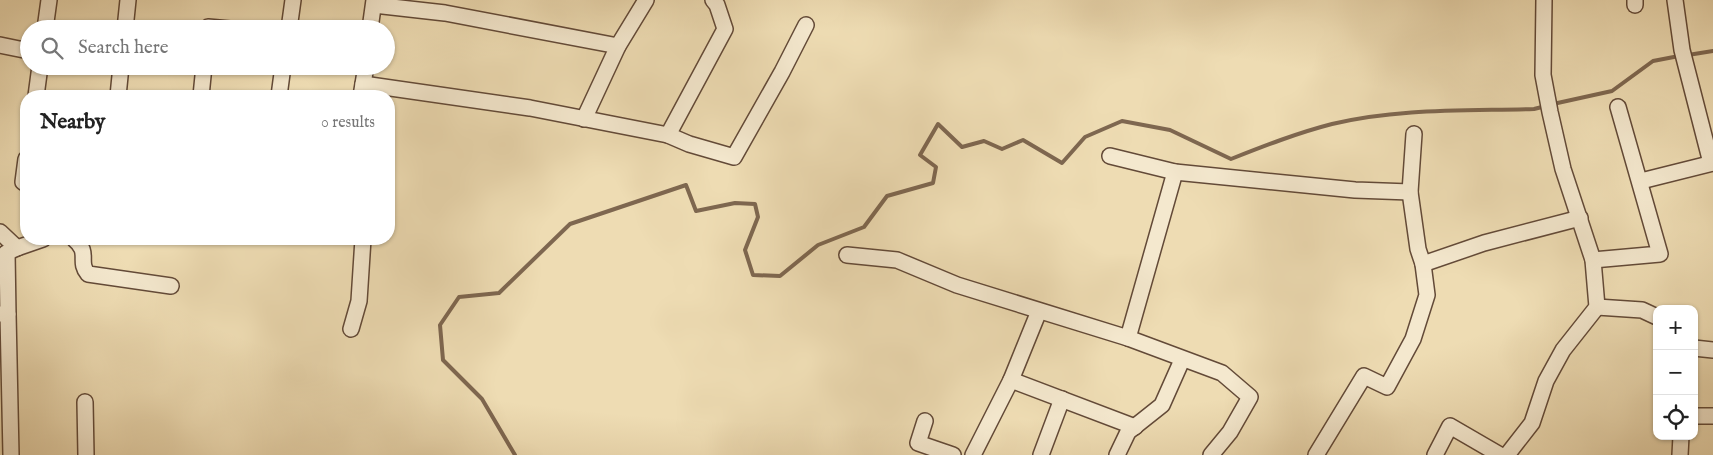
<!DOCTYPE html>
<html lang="en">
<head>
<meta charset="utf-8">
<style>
  body { margin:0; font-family:"IM FELL English",serif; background:#f2f2f2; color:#222 }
  .controls { position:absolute; right:15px; bottom:15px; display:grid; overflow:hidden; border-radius:10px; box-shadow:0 1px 4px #0004 }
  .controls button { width:45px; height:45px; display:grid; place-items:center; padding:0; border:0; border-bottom:1px solid #e0e0e0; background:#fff; color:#222; font:25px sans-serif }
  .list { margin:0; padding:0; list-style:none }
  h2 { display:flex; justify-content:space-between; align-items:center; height:65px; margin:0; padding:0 20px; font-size:21px }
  h2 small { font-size:16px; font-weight:400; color:#767676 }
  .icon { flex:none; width:28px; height:28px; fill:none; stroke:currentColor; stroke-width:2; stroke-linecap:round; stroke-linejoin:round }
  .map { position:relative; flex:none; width:1713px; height:455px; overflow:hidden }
  .search { position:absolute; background:#fff; box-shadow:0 1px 4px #0004; left:20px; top:20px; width:375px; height:55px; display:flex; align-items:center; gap:12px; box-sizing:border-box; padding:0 18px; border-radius:28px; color:#767676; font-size:19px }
  .panel { position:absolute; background:#fff; box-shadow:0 1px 4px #0004; left:20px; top:90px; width:375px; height:155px; border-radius:20px }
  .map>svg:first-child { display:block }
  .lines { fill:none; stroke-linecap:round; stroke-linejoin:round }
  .stream { stroke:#7e6750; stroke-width:4 }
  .minor-casing { stroke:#634a38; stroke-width:18 }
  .minor { stroke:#f4e8ce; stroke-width:15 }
</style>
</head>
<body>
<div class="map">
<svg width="1713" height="455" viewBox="0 0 1713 455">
  <rect width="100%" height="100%" fill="#eedcb3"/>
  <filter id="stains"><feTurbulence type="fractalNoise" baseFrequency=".004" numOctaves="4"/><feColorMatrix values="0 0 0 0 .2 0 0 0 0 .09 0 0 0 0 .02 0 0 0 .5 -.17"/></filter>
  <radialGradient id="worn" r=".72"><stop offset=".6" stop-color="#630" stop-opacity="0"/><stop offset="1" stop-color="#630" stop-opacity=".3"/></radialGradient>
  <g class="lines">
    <!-- stream -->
    <g class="stream">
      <path d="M1688,55L1713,51"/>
      <path d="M1553,104L1612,91L1653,61L1679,56"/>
      <path d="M515,455L482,399L443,360L440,325L459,297L499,293L570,224L686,185L696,211L735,203L755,204L758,217L745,250L753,275L780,276L818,245L864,227L887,196L933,183L936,167L920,155L938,124L962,147L984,141L1002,149L1023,140L1062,163L1085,137L1122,121L1170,130L1231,159C1264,146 1297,133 1332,124C1398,108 1467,111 1534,109L1546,106"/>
    </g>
    <!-- minor casing -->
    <g class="minor-casing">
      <g id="minor">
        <path d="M1675,0L1682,50L1711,163"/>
        <path d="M374,5L445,13L618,46"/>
        <path d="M1635,5V0"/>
        <path d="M45,29L49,0"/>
        <path d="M125,29L128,0"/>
        <path d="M208,29V27L230,29"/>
        <path d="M289,29L293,0"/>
        <path d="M370,29L374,0"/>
        <path d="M0,45L29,51"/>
        <path d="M363,84L366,66"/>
        <path d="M36,96L40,66"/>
        <path d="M118,96L121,66"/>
        <path d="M201,96L204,66"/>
        <path d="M279,96L283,66"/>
        <path d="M361,96L363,84L530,108L668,135L725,29L717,5L713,0"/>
        <path d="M584,119L618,46L646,0"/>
        <path d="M668,135L689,144L734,157L782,72L806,25"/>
        <path d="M1110,156L1175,172L1355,190L1410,192"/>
        <path d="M26,159L23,182L26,184"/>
        <path d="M1641,181L1713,163"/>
        <path d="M0,232L17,248L6,253"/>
        <path d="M74,239C91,253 77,261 88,274L171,286"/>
        <path d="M17,248L43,239"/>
        <path d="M7,253L8,314"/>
        <path d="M847,255L897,260L957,285L1128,338L1222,373L1250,397L1230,432L1211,455"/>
        <path d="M1593,260L1660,254L1618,107"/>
        <path d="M1423,264L1484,243L1580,218"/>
        <path d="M1597,307L1642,310L1657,317"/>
        <path d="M0,314H8L11,455"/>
        <path d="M351,329L359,301L363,239"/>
        <path d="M1128,338L1175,172"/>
        <path d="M1694,348L1713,350"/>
        <path d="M1011,380L1039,311"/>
        <path d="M85,402L86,455"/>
        <path d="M1694,416H1713"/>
        <path d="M925,421L918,443L953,455"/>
        <path d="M973,455L1011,380L1135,427"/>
        <path d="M1041,455L1062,399"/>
        <path d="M1117,455L1128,432L1162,405L1182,360"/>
        <path d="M1316,455L1364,376L1387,387L1413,339L1427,295L1423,264L1418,249L1410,192L1414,134"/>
        <path d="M1435,455L1450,426L1500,455"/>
        <path d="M1507,455L1532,423L1546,381L1563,350L1597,307L1593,260L1563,169L1550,112L1543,75L1544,0"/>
        <path d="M1680,455L1681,436"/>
      </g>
    </g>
    <!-- minor -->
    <use href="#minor" class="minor"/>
  </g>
  <rect width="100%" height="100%" filter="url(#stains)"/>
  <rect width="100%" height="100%" fill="url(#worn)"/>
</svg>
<div class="controls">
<button>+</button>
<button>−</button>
<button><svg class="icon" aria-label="locate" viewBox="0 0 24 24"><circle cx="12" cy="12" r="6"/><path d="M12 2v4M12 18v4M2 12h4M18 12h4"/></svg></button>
</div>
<div class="search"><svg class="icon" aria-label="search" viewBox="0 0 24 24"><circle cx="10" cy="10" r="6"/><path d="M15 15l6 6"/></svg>Search here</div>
<section class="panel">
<h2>Nearby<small>0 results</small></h2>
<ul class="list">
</ul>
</section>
</div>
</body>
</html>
